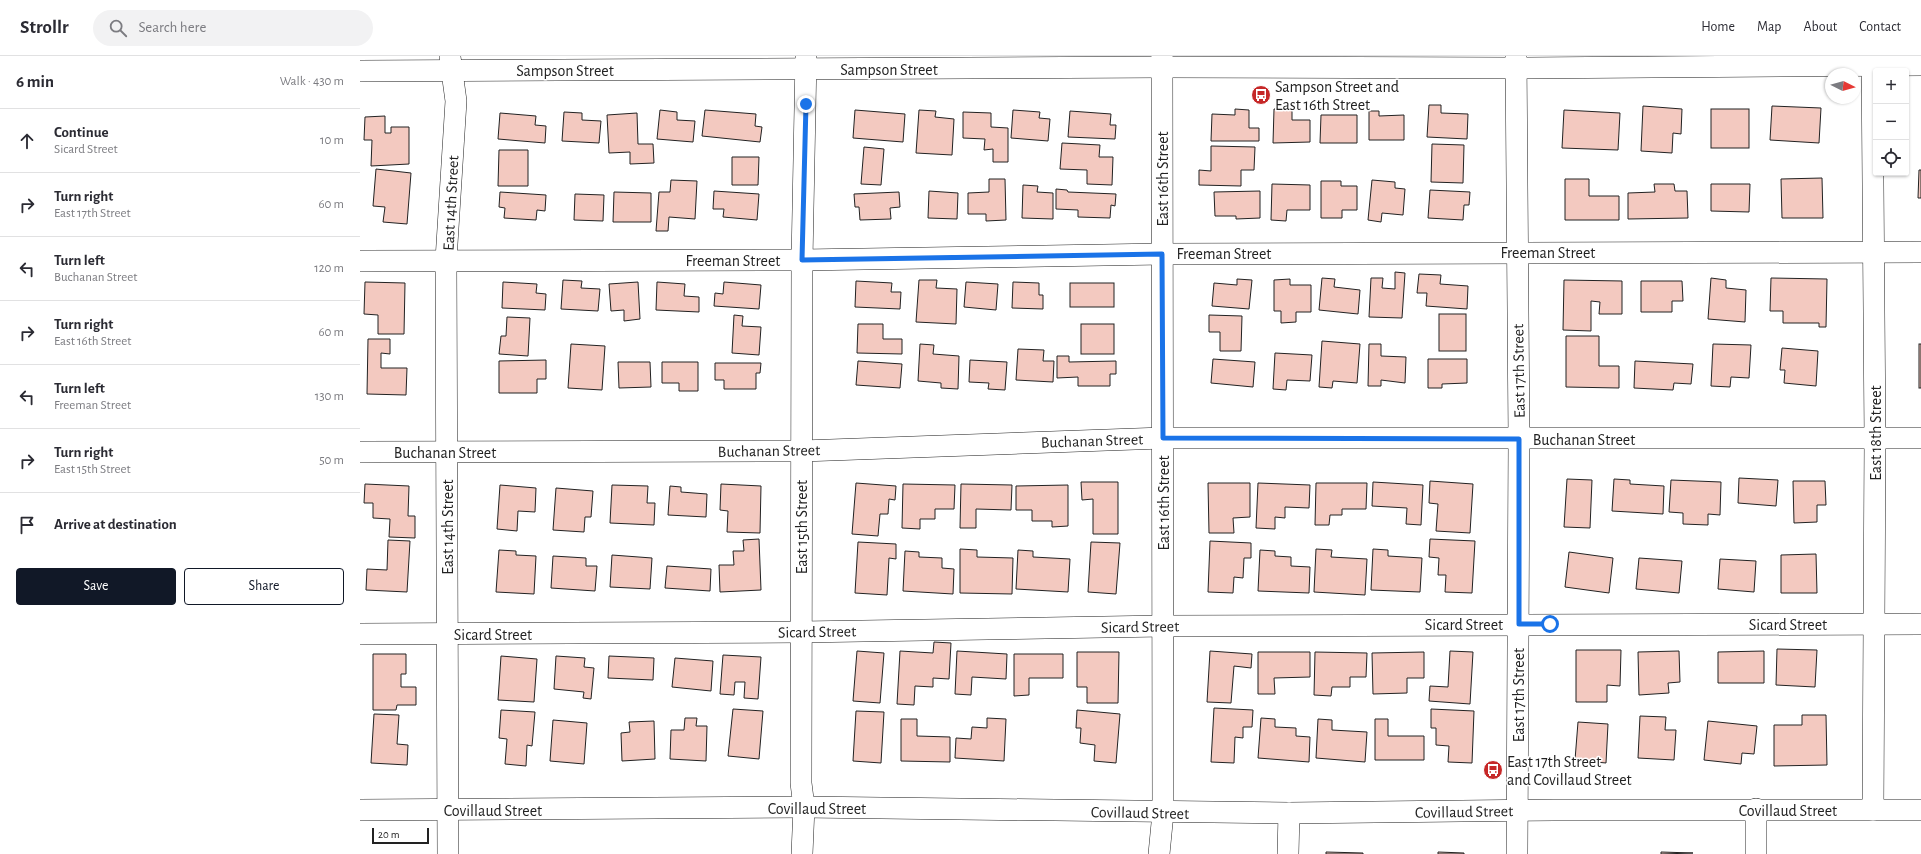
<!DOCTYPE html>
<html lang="en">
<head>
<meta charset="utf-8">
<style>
  body { margin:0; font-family:"Alegreya Sans",sans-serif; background:#f2f2f3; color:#2b2b33 }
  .controls { position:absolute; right:12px; top:12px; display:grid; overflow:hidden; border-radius:4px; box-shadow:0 1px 3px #0004 }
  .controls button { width:36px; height:36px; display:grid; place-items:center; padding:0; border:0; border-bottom:1px solid #e1e1e2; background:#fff; color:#2b2b33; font:20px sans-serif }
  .compass { position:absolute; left:1465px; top:12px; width:36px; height:36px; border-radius:50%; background:#fff; box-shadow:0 1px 3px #0004; rotate:96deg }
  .scale { position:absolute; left:12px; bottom:10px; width:57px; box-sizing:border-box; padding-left:4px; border:2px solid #222; border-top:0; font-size:11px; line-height:14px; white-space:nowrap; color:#222; -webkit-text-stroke:3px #fff; paint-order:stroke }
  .stop { position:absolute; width:12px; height:12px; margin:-9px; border:3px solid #1a73e8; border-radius:50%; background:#fff }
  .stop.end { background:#1a73e8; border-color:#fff; box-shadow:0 1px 4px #0008 }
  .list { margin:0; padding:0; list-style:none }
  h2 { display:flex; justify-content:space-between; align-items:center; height:52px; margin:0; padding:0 16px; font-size:17px }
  h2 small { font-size:13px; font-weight:400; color:#7c7c81 }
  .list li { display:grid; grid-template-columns:26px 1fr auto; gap:12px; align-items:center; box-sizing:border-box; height:64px; padding:0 16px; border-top:1px solid #e1e1e2 }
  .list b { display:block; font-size:15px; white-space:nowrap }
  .list p { margin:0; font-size:13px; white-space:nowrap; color:#7c7c81 }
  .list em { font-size:13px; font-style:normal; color:#7c7c81 }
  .actions { display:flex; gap:8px; padding:12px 16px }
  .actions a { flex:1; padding:9px 0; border:1px solid #111827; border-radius:4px; text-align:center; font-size:14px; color:#111827 }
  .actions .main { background:#111827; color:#fff }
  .icon { flex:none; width:22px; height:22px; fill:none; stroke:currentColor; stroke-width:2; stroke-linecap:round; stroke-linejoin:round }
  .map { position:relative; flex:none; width:1561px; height:798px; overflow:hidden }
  header { display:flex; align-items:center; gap:24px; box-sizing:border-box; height:56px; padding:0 20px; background:#fff; border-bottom:1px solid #e1e1e2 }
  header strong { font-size:19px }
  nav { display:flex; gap:22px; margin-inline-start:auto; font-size:14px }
  .search { width:280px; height:36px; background:#f2f2f3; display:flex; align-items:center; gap:10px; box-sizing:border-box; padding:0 14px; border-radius:22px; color:#7c7c81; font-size:15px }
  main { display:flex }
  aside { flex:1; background:#fff }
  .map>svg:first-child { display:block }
  .building { fill:#f3c9c0; stroke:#222 }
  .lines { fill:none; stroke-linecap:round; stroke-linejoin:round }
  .minor-casing { stroke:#222; stroke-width:22 }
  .minor { stroke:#fff; stroke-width:21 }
  .route { stroke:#1a73e8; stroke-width:5 }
  .labels { text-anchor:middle; stroke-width:3; stroke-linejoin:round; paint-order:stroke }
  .street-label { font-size:16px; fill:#222; stroke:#fff }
  .poi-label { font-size:16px; fill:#222; stroke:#fff; text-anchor:start }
</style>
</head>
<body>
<header>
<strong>Strollr</strong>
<div class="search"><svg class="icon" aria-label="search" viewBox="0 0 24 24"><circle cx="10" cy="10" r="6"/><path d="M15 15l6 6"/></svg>Search here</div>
<nav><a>Home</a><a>Map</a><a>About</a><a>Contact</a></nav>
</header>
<main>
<aside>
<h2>6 min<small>Walk · 430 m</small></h2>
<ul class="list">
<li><svg class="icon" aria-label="ahead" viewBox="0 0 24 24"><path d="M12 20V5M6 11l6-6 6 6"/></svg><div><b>Continue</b><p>Sicard Street</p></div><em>10 m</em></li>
<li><svg class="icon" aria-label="right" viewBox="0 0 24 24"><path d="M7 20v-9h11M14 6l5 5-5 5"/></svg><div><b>Turn right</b><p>East 17th Street</p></div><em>60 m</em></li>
<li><svg class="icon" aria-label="left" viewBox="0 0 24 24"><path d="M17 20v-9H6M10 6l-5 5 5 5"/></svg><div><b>Turn left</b><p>Buchanan Street</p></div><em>120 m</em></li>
<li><svg class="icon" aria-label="right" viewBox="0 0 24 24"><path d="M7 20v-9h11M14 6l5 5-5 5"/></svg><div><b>Turn right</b><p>East 16th Street</p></div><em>60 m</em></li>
<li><svg class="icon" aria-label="left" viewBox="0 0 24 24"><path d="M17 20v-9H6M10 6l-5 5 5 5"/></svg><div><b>Turn left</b><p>Freeman Street</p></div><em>130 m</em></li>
<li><svg class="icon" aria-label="right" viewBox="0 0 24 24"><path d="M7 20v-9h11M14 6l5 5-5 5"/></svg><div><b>Turn right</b><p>East 15th Street</p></div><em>50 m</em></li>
<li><svg class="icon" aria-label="arrive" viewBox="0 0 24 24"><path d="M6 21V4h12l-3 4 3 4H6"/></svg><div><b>Arrive at destination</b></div></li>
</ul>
<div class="actions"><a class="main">Save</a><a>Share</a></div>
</aside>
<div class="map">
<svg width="1561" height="798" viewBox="0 0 1561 798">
  <rect width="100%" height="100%" fill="#fff"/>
  <!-- building -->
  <g class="building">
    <path d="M1069,49H1081V57L1108,58L1107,83L1067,81Z"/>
    <path d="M1283,50L1322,53L1321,78L1313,77L1312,97L1281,95Z"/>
    <path d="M1412,50L1461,52L1459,87L1410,84Z"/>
    <path d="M875,53L889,54V72H899V85H851L852,58L875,59Z"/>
    <path d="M914,53H932V64H950V86L913,87Z"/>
    <rect x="1351" y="53" width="38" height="39"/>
    <path d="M300,54L317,56V64L335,65L333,86L297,83Z"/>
    <path d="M345,54L396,58L395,70L402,71L400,86L342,80Z"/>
    <path d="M495,54L545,58L543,86L493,82Z"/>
    <path d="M559,54L576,55L575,61L594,63L592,99L556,97Z"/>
    <path d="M653,54L680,56L679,62L690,63L688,85L651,82Z"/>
    <path d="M1204,54L1260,57L1258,94L1202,92Z"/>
    <path d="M710,55L751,58L750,69H756L755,83L708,81Z"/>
    <path d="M1009,55H1019V60L1044,59V84H1009Z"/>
    <path d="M204,56L222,57V64L241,65L239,87L202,85Z"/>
    <path d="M603,56L631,57V71L648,72V106H633V93L624,94L625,83L603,82Z"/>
    <path d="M140,57L176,60L175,69L186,70L185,87L138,83Z"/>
    <path d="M277,57L278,88H293L294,107L270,108V96L249,97L247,59Z"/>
    <path d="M961,59H997V87H960Z"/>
    <path d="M25,60V77H31V71H49V108L11,110L12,84H4L5,61Z"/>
    <path d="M702,87L740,89L739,101H753L752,129L727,128V114L700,113Z"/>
    <path d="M1072,88L1104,89L1103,127L1071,126Z"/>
    <path d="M851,90L895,91L894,114H881V130L839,129V114L851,115Z"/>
    <path d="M504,91L524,93L521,129L501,128Z"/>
    <path d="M139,94H168V130H138Z"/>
    <path d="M372,101H399L398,129H372Z"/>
    <path d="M16,113L51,117L47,168L23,166L25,151L13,150Z"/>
    <path d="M1559,114H1561V142H1558Z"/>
    <path d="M1462,122L1463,162H1422L1421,123Z"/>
    <path d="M629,123H645L646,164L626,165V158H608V137L629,136Z"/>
    <path d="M1205,123H1229V140H1259V164H1205Z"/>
    <path d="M311,124L337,125L335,163L309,161L308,175H296L299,136H310Z"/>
    <path d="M1012,124L1035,126V132L1045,133L1043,159L1022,157L1021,166L1008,164Z"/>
    <path d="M961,125H981V130H997V154H982V162H961Z"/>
    <path d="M912,128L950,129V154H927L926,165L911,164Z"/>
    <path d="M1294,128H1314L1315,135H1327L1328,162L1268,163V137L1295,136Z"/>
    <path d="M1351,128H1390L1389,156L1351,155Z"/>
    <path d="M663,129L678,130L677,136L693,137V163L662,162Z"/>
    <path d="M696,133L707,134L708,136L756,138L755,150L751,149L750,162L718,161V154L696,153Z"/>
    <path d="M1070,134L1110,136L1109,149H1104L1103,164L1068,162Z"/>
    <path d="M354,135L399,138L397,164L363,161L364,153H353Z"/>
    <path d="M569,135L598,137L597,163L568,162Z"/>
    <path d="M900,135V162L876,163V160H855L854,136Z"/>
    <path d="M140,136L186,139L185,155L177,154L176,164L144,162L145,152L139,151Z"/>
    <path d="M254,136L291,137V166H253Z"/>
    <path d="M539,136L540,151L530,152L531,163L500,164L499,151H495L494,138Z"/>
    <path d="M215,138L244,139L243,165L214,164Z"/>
    <path d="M1035,216L1045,217L1042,262L1009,261L1011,222H1023L1022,232L1035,233Z"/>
    <path d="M1059,218L1081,219L1080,228L1108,230L1107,253L1066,250L1067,237H1057Z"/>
    <path d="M962,222L975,223L974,231L1000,234L998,258L959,254Z"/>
    <path d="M1351,222L1366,224V232L1386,234L1385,266L1348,263Z"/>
    <path d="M1411,222L1467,223L1466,271H1459V267H1423V255H1410Z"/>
    <path d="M877,223L892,224L889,253L852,250L854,227L877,229Z"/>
    <path d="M930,223V229H951V256H936V266L921,267V255H914V224Z"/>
    <path d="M203,224L222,225L221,232L240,233L238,255L201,253Z"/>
    <path d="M559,224H577L576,232L597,233L596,268L556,266Z"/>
    <path d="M1204,224L1262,225V258H1239L1240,246L1231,245V275L1203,274Z"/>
    <path d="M496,225L532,227L531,236H541L540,253L495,251Z"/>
    <path d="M1281,225H1322L1323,245H1312V256H1281Z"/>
    <path d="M5,226L45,227L44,278H18V259L4,258Z"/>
    <path d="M143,226L177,228L176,237L186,238L185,254L142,252Z"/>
    <path d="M278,226L280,263L264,265V254L251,255L249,228Z"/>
    <path d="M297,226L325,228L324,240L339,241V256L296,254Z"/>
    <path d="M364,226L401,229L399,253L354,250L355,237L363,238Z"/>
    <path d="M606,226L638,228L636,254L604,251Z"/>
    <path d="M653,226L679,227V239H683V253L652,252Z"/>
    <rect x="710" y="227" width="44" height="24"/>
    <rect x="1079" y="258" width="27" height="37"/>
    <path d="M374,259L383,260L382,270L401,271L399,299L372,297Z"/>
    <path d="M849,259L882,260L881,295H860V276H849Z"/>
    <path d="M147,261L170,262L168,300L139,298L141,280H146Z"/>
    <path d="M498,268H523V283H542V298L497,297Z"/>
    <rect x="721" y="268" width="33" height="30"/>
    <path d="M1206,280H1239V310H1259V332L1206,331Z"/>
    <path d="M8,283H30V298L21,297V312H47L46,339L7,338Z"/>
    <path d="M962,285L1000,288L997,327L973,325L972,332L959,331Z"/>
    <path d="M211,288L245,290L242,334L208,332Z"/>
    <path d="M560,288L574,289L573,298L599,300L598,333L581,332V327L558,325Z"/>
    <path d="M1009,288H1021V300L1046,301L1045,327L1021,324V330H1008Z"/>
    <path d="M1353,288L1391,289L1389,322L1371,321L1370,331L1351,330Z"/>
    <rect x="1559" y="288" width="2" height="44"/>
    <path d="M1422,292L1458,295L1456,330L1424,327L1425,314H1420Z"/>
    <path d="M658,293L684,294L683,305H694L693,326L656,324Z"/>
    <path d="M915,297L952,299L950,325L927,324L926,334L913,333Z"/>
    <path d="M697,300H709V306L756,305V318H750V330H718V321L697,322Z"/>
    <path d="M853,303L895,306L893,331L851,327Z"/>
    <path d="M1068,303H1107V327L1082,328V332H1068Z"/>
    <path d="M186,304V323H177V337H139V305Z"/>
    <path d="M610,304L647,306L645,334L628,333L629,327L609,326Z"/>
    <path d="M498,305L542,308L540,332L496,329Z"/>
    <path d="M1275,305L1333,308L1331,328L1314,327L1313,334L1274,332Z"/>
    <path d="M258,306H290L291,331L259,332Z"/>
    <path d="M302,306H338V335H319V327H302Z"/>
    <path d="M355,307H401L400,317H396V333H364V324H355Z"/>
    <path d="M1379,422L1418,424L1416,450L1378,447Z"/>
    <path d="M1207,423L1232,424L1230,472L1204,471Z"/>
    <path d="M1254,423L1270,424V428L1304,430L1303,458L1252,455Z"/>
    <path d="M1311,424L1361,426L1360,459L1348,458V469L1323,468V457L1309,456Z"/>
    <path d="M1070,425L1113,428L1110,477L1076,475L1078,448L1069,447Z"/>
    <path d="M1433,425H1465L1466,449H1457V466L1434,467Z"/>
    <path d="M721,426H758V478H733V443L722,444Z"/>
    <path d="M1013,426L1063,429L1061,469L1046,468L1047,452L1012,450Z"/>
    <path d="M496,427L536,430L535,444L529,443L528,458H520L518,480L492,478Z"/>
    <path d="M848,427H890V461L873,462L874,477H849Z"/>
    <path d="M898,427L950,429L949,452L925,451V462L915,461V473L896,472Z"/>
    <path d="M956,427H1007L1006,453H982V459H970L969,469H955Z"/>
    <path d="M5,428L49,430L48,460H55V482L29,481L30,463L13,462V447H4Z"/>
    <path d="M361,428L401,430L400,477L367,476L368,455L360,454Z"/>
    <path d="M543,428L595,429L594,453H575V463H560V473L542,472Z"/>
    <path d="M601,428L652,429L651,454L616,453V472H600Z"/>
    <path d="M140,429L176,432L175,456L158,455L157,475L137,473Z"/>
    <path d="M252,429L288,430L287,447H295L294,469L250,467Z"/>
    <path d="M708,429V470L692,471V465H672V454H656V430Z"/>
    <path d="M310,430L321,431V436L347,438L346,461L308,459Z"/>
    <path d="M196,432L233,435L231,461H225L224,476L193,474Z"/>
    <path d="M399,483L401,534L360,536L359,509H374L373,495H384L383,484Z"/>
    <path d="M1070,483L1115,485L1112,537L1085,536L1086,519H1078L1079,502L1069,501Z"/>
    <path d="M28,484L50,485L47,536L6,534L7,513L27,514Z"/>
    <path d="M850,485L891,487V502H884L883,522L874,521L873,537L848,536Z"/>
    <path d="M498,486L536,488V503L529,502L527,539L495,537Z"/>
    <path d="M731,486L760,487L756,538L728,536Z"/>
    <path d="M600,493L617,494V501L653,502L652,538L600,537Z"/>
    <path d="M956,493L972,494L971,501L1007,503L1005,539L954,536Z"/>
    <path d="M1013,493L1028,494V500L1062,502L1060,536L1011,534Z"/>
    <path d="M139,494L156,495V499L176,500L174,538L136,536Z"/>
    <path d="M658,494L673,495V501L710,503L708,536L656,533Z"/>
    <path d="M900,494L915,495V500L931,501V510L950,511L949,537L898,535Z"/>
    <path d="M545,495L559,496V501L582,502V512L594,513L593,538L543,535Z"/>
    <path d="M1209,496L1253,502L1249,537L1205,531Z"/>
    <path d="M1456,498L1457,537H1421V499Z"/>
    <path d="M252,499L292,502L290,533L250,531Z"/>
    <path d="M193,500L226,502V510H237L235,535L191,532Z"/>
    <path d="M1279,502L1322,505L1319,537L1276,533Z"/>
    <path d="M1360,503L1396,505L1394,536L1358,533Z"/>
    <path d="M307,510L351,513L350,535L305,532Z"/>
    <path d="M574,586L591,587L589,623L573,622V631L555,630L554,649L537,648L540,595L573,597Z"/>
    <path d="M1417,593L1457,594L1455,631L1416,629Z"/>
    <path d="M1216,594H1261L1260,630L1247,629V646H1216Z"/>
    <path d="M497,595L524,597L520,647L493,645Z"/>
    <path d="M597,595L647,598L646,623L612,621L611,639L595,638Z"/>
    <path d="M850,595L892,598L891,612L874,610L871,647L847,646Z"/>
    <path d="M1090,595L1113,596L1110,648L1069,645L1070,630L1088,631Z"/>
    <path d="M1319,595L1320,626L1308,627L1309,637L1279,639L1278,596Z"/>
    <path d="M1404,595V627H1358V596Z"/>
    <path d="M717,596H759L758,647H727V631H717Z"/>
    <path d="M898,596H950V621L914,622L915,638H898Z"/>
    <path d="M955,596L1007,597L1006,621H990V631H972L971,640L954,639Z"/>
    <path d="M1064,596V622H1047V637L1013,638L1012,597Z"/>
    <path d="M13,598H46V618H41V631H56V649H37L36,654H13Z"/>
    <path d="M654,598H703V622H669V639L654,640Z"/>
    <path d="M363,599L401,601L398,643L384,642L385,626H375L374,639L360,638Z"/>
    <path d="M141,600L177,603L174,646L138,644Z"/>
    <path d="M196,600L225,602L224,611L234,612L231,643L223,642L224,636L194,633Z"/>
    <path d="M249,600L294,602L293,624L248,622Z"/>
    <path d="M315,602L353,605L351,635L312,631Z"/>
    <path d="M854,652L893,654L892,671H883V682L875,681L874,707L851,706Z"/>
    <path d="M373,653L403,655L399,703L368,700Z"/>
    <path d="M1071,653L1114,655L1112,707L1088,706L1089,690L1076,689V672H1071Z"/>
    <path d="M141,654L175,656L172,690L167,689L166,710L145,708L147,683L139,682Z"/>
    <path d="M717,654L760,658L756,707L734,705L735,689L720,687L721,672H716Z"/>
    <path d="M496,655L524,656L521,707L493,705Z"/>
    <path d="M14,658L39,659L37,688L48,689L47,709L11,707Z"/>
    <path d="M1442,659H1466L1467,709L1414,710V669H1442Z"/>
    <path d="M1280,660L1306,661L1305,674H1316L1314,704L1278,702Z"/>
    <path d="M325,662H337L336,670H347L346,705L310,703L311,674H324Z"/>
    <path d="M627,662L646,663L644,705L595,702L596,682L611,683L612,671L627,672Z"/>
    <path d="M901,662L915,663V671L936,672V680L950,681L949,706L898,702Z"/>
    <path d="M541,663H557V680L590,681V706L541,705Z"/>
    <path d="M958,663L972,664V674L1007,676L1005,706L956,702Z"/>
    <path d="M1015,663H1028V680H1064V704H1015Z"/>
    <path d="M193,664L227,667L224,708L190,705Z"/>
    <path d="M294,665L295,703L262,705L261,677L270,676L269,666Z"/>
    <path d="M1348,665L1397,670L1394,698L1382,697L1381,708L1344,704Z"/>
    <path d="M1218,666L1248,668L1246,707L1215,704Z"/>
    <path d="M966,796L1003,797V798H966Z"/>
    <path d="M1078,796L1104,797V798H1078Z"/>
    <path d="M1301,796L1333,797L1301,798Z"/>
  </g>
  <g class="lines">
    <!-- minor casing -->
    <g class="minor-casing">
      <g id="minor">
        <path d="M1156,0L1159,383L1157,798"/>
        <path d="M1512,0L1515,383L1513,754"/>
        <path d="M0,15L802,11L1156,12L1561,9"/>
        <path d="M0,205L442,204L802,198L1561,196"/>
        <path d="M0,396L442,395L803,382H1561"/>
        <path d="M0,578L441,576L803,570L1561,568"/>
        <path d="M0,754L444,751L929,757L1194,754H1561"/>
        <path d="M88,798L86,204L96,45L90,1"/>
        <path d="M442,798L444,751L441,727L442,204L446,1"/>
        <path d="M799,798L803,757L802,0"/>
        <path d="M928,798L929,757"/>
        <path d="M1396,798V753"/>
      </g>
    </g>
    <!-- minor -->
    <use href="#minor" class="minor"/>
  </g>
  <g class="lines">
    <!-- route -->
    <path class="route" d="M446,48L442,204L802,198L803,382L1159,383V568H1190"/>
  </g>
  <!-- icons -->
  <defs>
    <g id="bus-disc" transform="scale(1)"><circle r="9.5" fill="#c62828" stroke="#fff"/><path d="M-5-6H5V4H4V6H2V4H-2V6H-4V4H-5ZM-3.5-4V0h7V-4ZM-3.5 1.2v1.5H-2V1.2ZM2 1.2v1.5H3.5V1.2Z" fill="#fff"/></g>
  </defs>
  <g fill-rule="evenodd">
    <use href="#bus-disc" x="901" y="39"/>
    <use href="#bus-disc" x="1133" y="714"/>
  </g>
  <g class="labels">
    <!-- street labels -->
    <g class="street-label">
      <text x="529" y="19">Sampson Street</text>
      <text x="205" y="20">Sampson Street</text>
      <text transform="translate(802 123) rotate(-90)" y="6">East 16th Street</text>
      <text transform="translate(90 147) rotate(-87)" y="6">East 14th Street</text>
      <text x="1188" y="202">Freeman Street</text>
      <text x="864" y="203">Freeman Street</text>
      <text x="373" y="210">Freeman Street</text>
      <text transform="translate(1158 315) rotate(-91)" y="6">East 17th Street</text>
      <text transform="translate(1515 377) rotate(-90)" y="6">East 18th Street</text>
      <text x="1224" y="389">Buchanan Street</text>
      <text transform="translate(732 384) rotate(-2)" y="6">Buchanan Street</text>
      <text transform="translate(409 394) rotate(-1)" y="6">Buchanan Street</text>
      <text x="85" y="402">Buchanan Street</text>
      <text transform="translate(803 447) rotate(-90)" y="6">East 16th Street</text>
      <text transform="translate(87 471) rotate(-90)" y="6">East 14th Street</text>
      <text transform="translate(441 471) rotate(-90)" y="6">East 15th Street</text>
      <text x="1104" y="574">Sicard Street</text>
      <text x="1428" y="574">Sicard Street</text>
      <text transform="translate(780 570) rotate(-1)" y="6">Sicard Street</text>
      <text transform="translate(457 575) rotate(-1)" y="6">Sicard Street</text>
      <text x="133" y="584">Sicard Street</text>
      <text transform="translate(1158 639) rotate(-90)" y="6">East 17th Street</text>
      <text x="457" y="758">Covillaud Street</text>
      <text x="133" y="760">Covillaud Street</text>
      <text x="1428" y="760">Covillaud Street</text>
      <text transform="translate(1104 755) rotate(-1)" y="6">Covillaud Street</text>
      <text transform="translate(780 756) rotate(1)" y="6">Covillaud Street</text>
    </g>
    <!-- poi labels -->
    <g class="poi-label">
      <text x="915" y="36">Sampson Street and<tspan x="915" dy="18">East 16th Street</tspan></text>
      <text x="1147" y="711">East 17th Street<tspan x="1147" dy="18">and Covillaud Street</tspan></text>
    </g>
  </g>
</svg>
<div class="controls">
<button>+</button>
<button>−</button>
<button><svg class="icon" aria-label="locate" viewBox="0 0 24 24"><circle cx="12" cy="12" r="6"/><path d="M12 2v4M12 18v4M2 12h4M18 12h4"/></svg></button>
</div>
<svg class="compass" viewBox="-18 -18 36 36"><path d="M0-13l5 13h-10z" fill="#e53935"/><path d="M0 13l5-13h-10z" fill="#7c7c81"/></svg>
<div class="scale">20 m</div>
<div class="stop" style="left:1190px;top:568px"></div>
<div class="stop end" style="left:446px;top:48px"></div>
</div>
</main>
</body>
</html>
